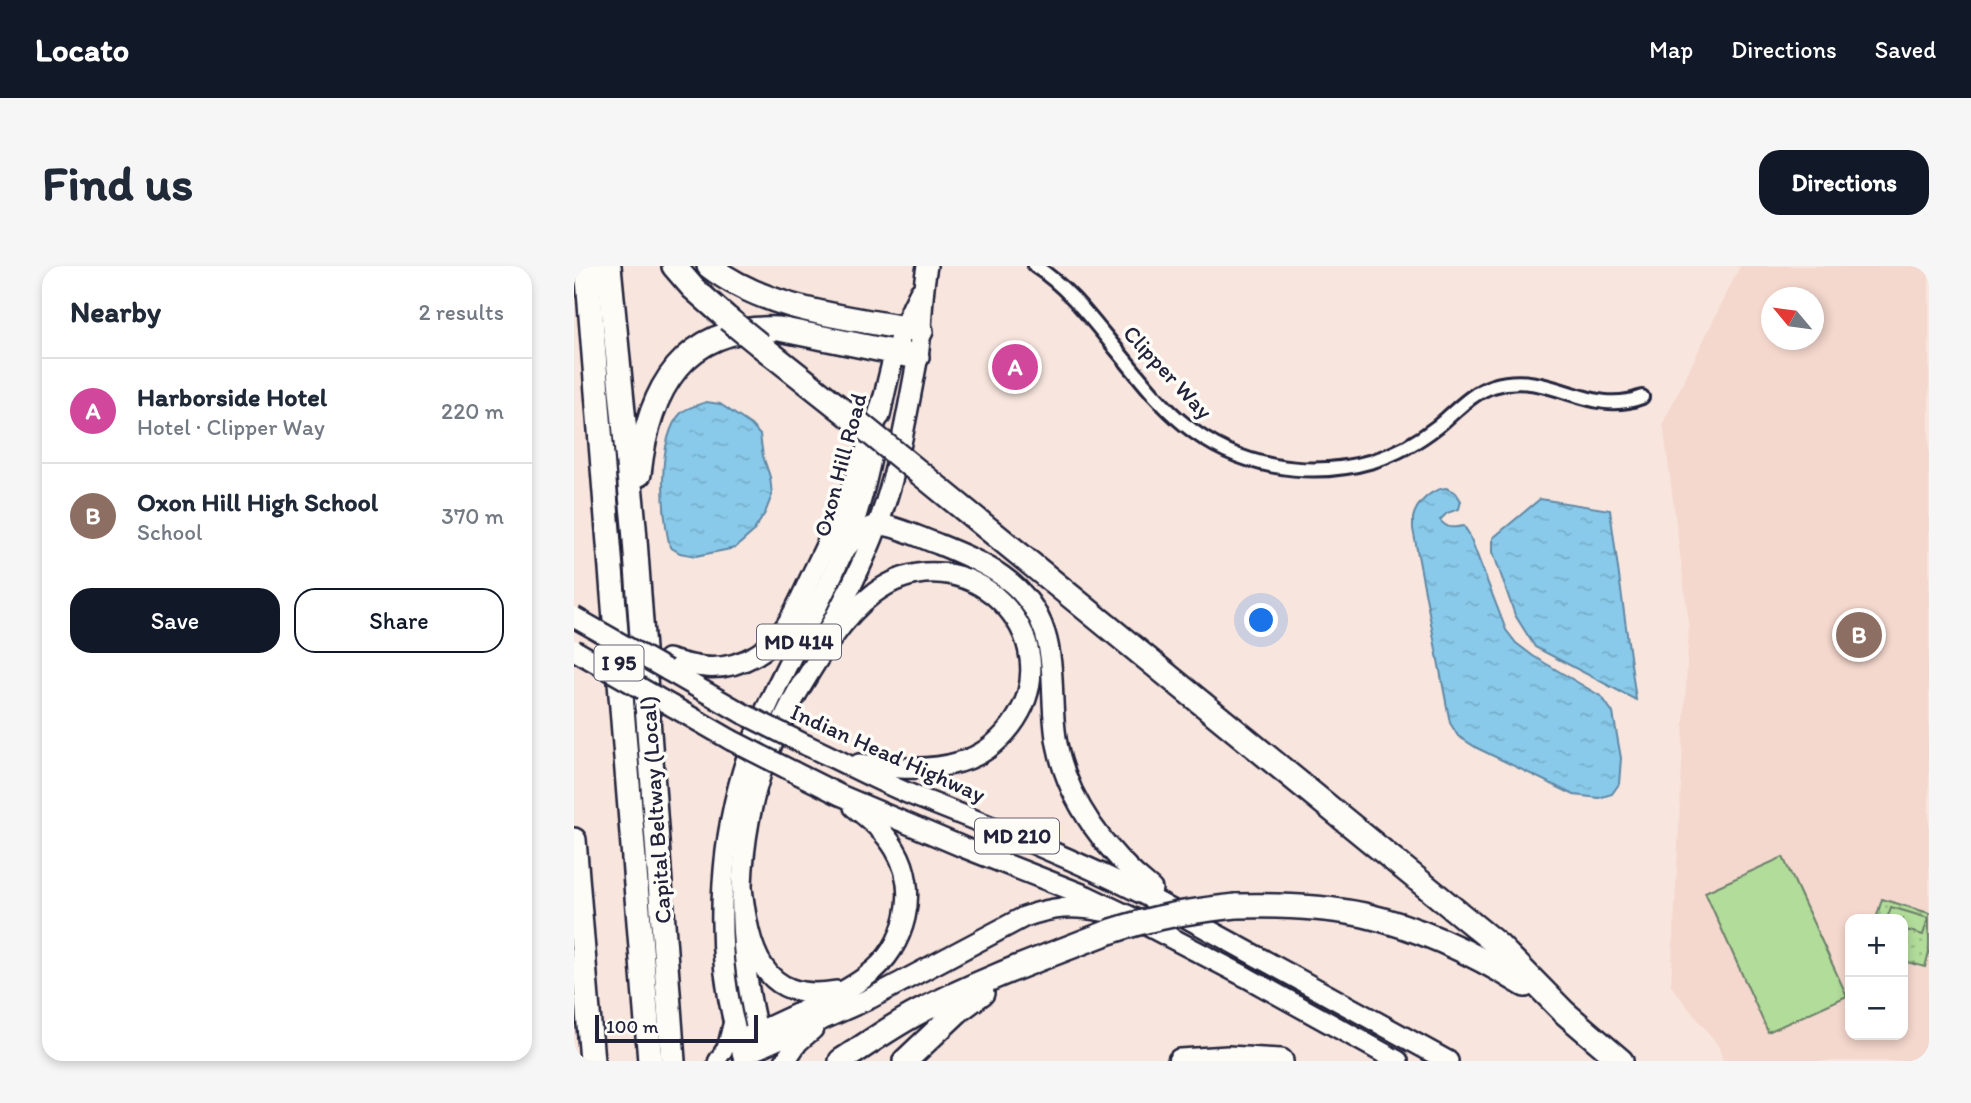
<!DOCTYPE html>
<html lang="en">
<head>
<meta charset="utf-8">
<style>
  body { margin:0; font-family:Itim,sans-serif; background:#f6f6f7; color:#1f2937 }
  .controls { position:absolute; right:21px; bottom:21px; display:grid; overflow:hidden; border-radius:14px; box-shadow:0 4px 10px #0003 }
  .controls button { width:63px; height:63px; display:grid; place-items:center; padding:0; border:0; border-bottom:2px solid #e0e1e3; background:#fff; color:#1f2937; font:35px sans-serif }
  .compass { position:absolute; left:1187px; top:21px; width:63px; height:63px; border-radius:50%; background:#fff; box-shadow:0 4px 10px #0003; rotate:299deg }
  .scale { position:absolute; left:21px; bottom:18px; width:163px; box-sizing:border-box; padding-left:7px; border:4px solid #22223b; border-top:0; font-size:19px; line-height:24px; white-space:nowrap; color:#22223b; -webkit-text-stroke:5px #fdfcf7; paint-order:stroke }
  .you { position:absolute; left:688px; top:355px; width:24px; height:24px; margin:-18px; border:5px solid #fff; border-radius:50%; background:#1a73e8; box-shadow:0 0 0 10px #1a73e833 }
  .badge { display:grid; place-items:center; width:46px; height:46px; border-radius:50%; background:#111827; color:#fff; font-size:23px; font-weight:700 }
  .pin { position:absolute; translate:-50% -50%; border:4px solid #fff; box-shadow:0 2px 7px #0006 }
  .list { margin:0; padding:0; list-style:none }
  h2 { display:flex; justify-content:space-between; align-items:center; height:91px; margin:0; padding:0 28px; font-size:30px }
  h2 small { font-size:23px; font-weight:400; color:#747a83 }
  .list li { display:grid; grid-template-columns:46px 1fr auto; gap:21px; align-items:center; box-sizing:border-box; height:105px; padding:0 28px; border-top:2px solid #e0e1e3 }
  .list b { display:block; font-size:26px; white-space:nowrap }
  .list p { margin:0; font-size:23px; white-space:nowrap; color:#747a83 }
  .list em { font-size:23px; font-style:normal; color:#747a83 }
  .actions { display:flex; gap:14px; padding:21px 28px }
  .actions a { flex:1; padding:16px 0; border:2px solid #111827; border-radius:21px; text-align:center; font-size:24px; color:#111827 }
  .actions .main { background:#111827; color:#fff }
  .map { position:relative; flex:none; width:1355px; height:795px; overflow:hidden; border-radius:21px }
  header { display:flex; align-items:center; gap:42px; box-sizing:border-box; height:98px; padding:0 35px; background:#111827; color:#fff }
  header strong { font-size:33px }
  nav { display:flex; gap:38px; margin-inline-start:auto; font-size:24px }
  .intro { display:flex; align-items:center; justify-content:space-between; box-sizing:border-box; height:168px; padding:0 42px }
  h1 { margin:0; font-size:49px }
  .button { padding:18px 32px; border-radius:21px; background:#111827; color:#fff; font-size:24px; font-weight:700 }
  main { display:flex; gap:42px; padding:0 42px }
  aside { flex:1; background:#fff; border-radius:21px; box-shadow:0 4px 10px #0003 }
  .map>svg:first-child { display:block }
  .built { fill:#f4d7cd; fill-rule:evenodd }
  .grass { fill:url(#grass-dots); stroke:#6a7f6a; stroke-width:2 }
  .garden { fill:#b2dc99; stroke:#6a7f6a; stroke-width:2 }
  .water { fill:url(#water-ripples); stroke:#6087a4; stroke-width:2 }
  .lines { fill:none; stroke-linecap:round; stroke-linejoin:round }
  .minor-casing { stroke:#22223b; stroke-width:18 }
  .tertiary-casing { stroke:#22223b; stroke-width:21 }
  .primary-casing { stroke:#22223b; stroke-width:24 }
  .trunk-casing { stroke:#22223b; stroke-width:24 }
  .motorway-casing { stroke:#22223b; stroke-width:28 }
  .minor { stroke:#fdfcf7; stroke-width:12 }
  .tertiary { stroke:#fdfcf7; stroke-width:16 }
  .primary { stroke:#fdfcf7; stroke-width:19 }
  .trunk { stroke:#fdfcf7; stroke-width:19 }
  .motorway { stroke:#fdfcf7; stroke-width:23 }
  .trunk-bridge-casing { stroke:#22223b; stroke-width:24; stroke-linecap:butt }
  .motorway-bridge-casing { stroke:#22223b; stroke-width:28; stroke-linecap:butt }
  .trunk-bridge { stroke:#fdfcf7; stroke-width:19 }
  .motorway-bridge { stroke:#fdfcf7; stroke-width:23 }
  .labels { text-anchor:middle; stroke-width:7; stroke-linejoin:round; paint-order:stroke }
  .shield { fill:#fdfcf7; stroke:#646373; stroke-width:2 }
  .shield-label { font-size:21px; font-weight:bold; fill:#22223b }
  .street-label { font-size:23px; fill:#22223b; stroke:#fdfcf7 }
</style>
</head>
<body>
<header>
<strong>Locato</strong>
<nav><a>Map</a><a>Directions</a><a>Saved</a></nav>
</header>
<div class="intro"><h1>Find us</h1><a class="button">Directions</a></div>
<main>
<aside>
<h2>Nearby<small>2 results</small></h2>
<ul class="list">
<li><span class="badge" style="background:#d1479c">A</span><div><b>Harborside Hotel</b><p>Hotel · Clipper Way</p></div><em>220 m</em></li>
<li><span class="badge" style="background:#8d6e63">B</span><div><b>Oxon Hill High School</b><p>School</p></div><em>370 m</em></li>
</ul>
<div class="actions"><a class="main">Save</a><a>Share</a></div>
</aside>
<div class="map">
<svg width="1355" height="795" viewBox="0 0 1355 795">
  <defs>
    <pattern id="grass-dots" width="8" height="8" patternUnits="userSpaceOnUse" patternTransform="scale(1.75)"><rect width="8" height="8" fill="#b2dc99"/><path d="M2 2h.1M6 6h.1" fill="none" stroke="#99bc85" stroke-width="1.8" stroke-linecap="round"/></pattern>
    <pattern id="water-ripples" width="26" height="14" patternUnits="userSpaceOnUse" patternTransform="scale(1.75)"><rect width="26" height="14" fill="#89caea"/><path d="M2 4q2-2 4 0t4 0M15 11q2-2 4 0t4 0" fill="none" stroke="#76adca"/></pattern>
  </defs>
  <rect width="100%" height="100%" fill="#f8e6de"/>
  <filter id="ink" filterUnits="userSpaceOnUse"><feTurbulence type="fractalNoise" baseFrequency=".0143" numOctaves="2"/><feDisplacementMap in="SourceGraphic" scale="14" xChannelSelector="R" yChannelSelector="G"/><feConvolveMatrix kernelMatrix="1 2 1 2 8 2 1 2 1" color-interpolation-filters="sRGB"/></filter>
  <g filter="url(#ink)">
    <!-- built -->
    <path class="built" d="M1166,0H1355V795H1149L1144,779L1097,720L1115,358L1089,157ZM1198,32H1240V74H1198ZM1276,653H1329V769H1276Z"/>
    <!-- grass -->
    <path class="grass" d="M1308,633L1355,647V686L1351,701L1329,695V653H1302Z"/>
    <!-- garden -->
    <g class="garden">
      <path d="M1209,591L1273,730L1194,766L1131,626Z"/>
      <path d="M1317,641L1354,652L1349,669L1329,663V653H1313Z"/>
    </g>
    <!-- water -->
    <g class="water">
      <path d="M132,136L146,138L177,159L186,169L189,190L196,211L198,229L191,247L179,266L161,282L122,290L106,287L96,281C88,250 82,172 107,147C112,142 124,139 132,136Z"/>
      <path d="M872,222L882,227L887,235L885,243L873,247L866,254C873,263 879,262 890,260L895,268L932,364L942,377L959,390L1028,431L1039,447L1047,492L1045,518L1038,528L1025,532L1000,529L903,482L884,470L876,457L839,263C839,259 839,255 839,252C842,237 858,223 872,222Z"/>
      <path d="M966,233L1036,244L1062,434L961,381L941,349L919,286V272Z"/>
    </g>
    <g class="lines">
      <!-- minor casing -->
      <g class="minor-casing">
        <path id="minor" d="M461,0C494,21 518,54 542,83C563,108 584,137 610,158C662,201 734,214 799,195C822,188 845,175 864,160C881,146 897,127 919,120C977,103 1014,152 1068,131"/>
      </g>
      <!-- tertiary casing -->
      <g class="tertiary-casing">
        <path id="tertiary" d="M143,795L152,781L159,753"/>
      </g>
      <!-- primary casing -->
      <g class="primary-casing">
        <g id="primary">
          <path d="M306,150C315,105 324,67 346,26"/>
          <path d="M248,376C268,338 288,301 303,261C324,206 333,147 344,90C349,60 347,30 353,0"/>
          <path d="M187,781C164,691 159,596 187,507C197,476 212,447 227,419"/>
          <path d="M169,789C134,684 144,553 188,452C212,397 243,345 267,290C282,256 292,219 299,183"/>
        </g>
      </g>
      <!-- trunk casing -->
      <g class="trunk-casing">
        <g id="trunk">
          <path d="M268,287C282,271 290,257 314,260C331,264 347,272 364,278C409,296 455,316 471,367C482,402 476,442 483,478C494,536 533,587 578,623"/>
          <path d="M94,393C127,403 150,407 182,389C213,372 226,332 241,302C268,247 292,192 309,133"/>
          <path d="M93,404L168,447"/>
          <path d="M219,434C240,399 266,353 299,328C390,259 503,373 437,460C424,477 407,490 386,496C354,506 318,502 285,498"/>
          <path d="M98,440L157,474"/>
          <path d="M232,479C267,495 302,514 338,529C416,560 494,590 569,628L874,795"/>
          <path d="M220,506L266,529L391,582L513,630L557,651L672,711L824,795"/>
          <path d="M168,622C175,682 187,738 262,725"/>
          <path d="M165,775C187,764 210,754 233,743C254,733 276,723 294,709C332,681 346,624 321,583C311,566 295,553 280,541"/>
          <path d="M169,789L297,732L450,651C478,641 499,639 528,645"/>
          <path d="M211,795L224,776L239,763"/>
        </g>
      </g>
      <!-- motorway casing -->
      <g class="motorway-casing">
        <g id="motorway">
          <path d="M13,0L76,795"/>
          <path d="M35,0L60,260L99,795"/>
          <path d="M100,0L119,22L154,53"/>
          <path d="M135,0C195,46 275,51 347,65"/>
          <path d="M186,79L282,155"/>
          <path d="M65,208C74,123 110,58 205,63L343,91"/>
          <path d="M347,208L925,680L991,747L1047,795"/>
          <path d="M0,574L18,795"/>
          <path d="M662,640C704,639 748,640 790,649C847,662 901,688 951,719"/>
          <path d="M267,795C293,778 318,760 345,746C406,714 471,691 535,666"/>
          <path d="M331,795L385,744L408,727"/>
          <path d="M606,795L654,792L707,795"/>
        </g>
      </g>
      <!-- minor -->
      <use href="#minor" class="minor"/>
      <!-- tertiary -->
      <use href="#tertiary" class="tertiary"/>
      <!-- primary -->
      <use href="#primary" class="primary"/>
      <!-- trunk -->
      <use href="#trunk" class="trunk"/>
      <!-- motorway -->
      <use href="#motorway" class="motorway"/>
      <!-- trunk-bridge casing -->
      <g class="trunk-bridge-casing">
        <g id="trunk-bridge">
          <path d="M0,351L93,404"/>
          <path d="M0,384L98,440"/>
          <path d="M168,447L232,479"/>
          <path d="M157,474L220,506"/>
        </g>
      </g>
      <!-- motorway-bridge casing -->
      <g class="motorway-bridge-casing">
        <g id="motorway-bridge">
          <path d="M154,53L186,79"/>
          <path d="M282,155L347,208"/>
          <path d="M535,666C579,651 616,645 662,640"/>
        </g>
      </g>
      <!-- trunk-bridge -->
      <use href="#trunk-bridge" class="trunk-bridge"/>
      <!-- motorway-bridge -->
      <use href="#motorway-bridge" class="motorway-bridge"/>
    </g>
  </g>
  <g class="labels">
    <!-- shield labels -->
    <g class="shield">
      <rect x="183" y="358.5" width="84" height="35" rx="5"/>
      <rect x="20.5" y="379.5" width="49" height="35" rx="5"/>
      <rect x="401" y="552.5" width="84" height="35" rx="5"/>
    </g>
    <g class="shield-label">
      <text x="225" y="383">MD 414</text>
      <text x="45" y="404">I 95</text>
      <text x="443" y="577">MD 210</text>
    </g>
    <!-- street labels -->
    <g class="street-label">
      <text transform="translate(594 106) rotate(47)" y="8">Clipper Way</text>
      <text transform="translate(266 199) rotate(-75)" y="8">Oxon Hill Road</text>
      <text transform="translate(314 487) rotate(24)" y="8">Indian Head Highway</text>
      <text transform="translate(81 544) rotate(-94)" y="8">Capital Beltway (Local)</text>
    </g>
  </g>
</svg>
<div class="controls">
<button>+</button>
<button>−</button>
</div>
<svg class="compass" viewBox="-18 -18 36 36"><path d="M0-13l5 13h-10z" fill="#e53935"/><path d="M0 13l5-13h-10z" fill="#747a83"/></svg>
<div class="scale">100 m</div>
<div class="you"></div>
<div class="pin badge" style="left:441px;top:101px;background:#d1479c">A</div>
<div class="pin badge" style="left:1285px;top:369px;background:#8d6e63">B</div>
</div>
</main>
</body>
</html>
